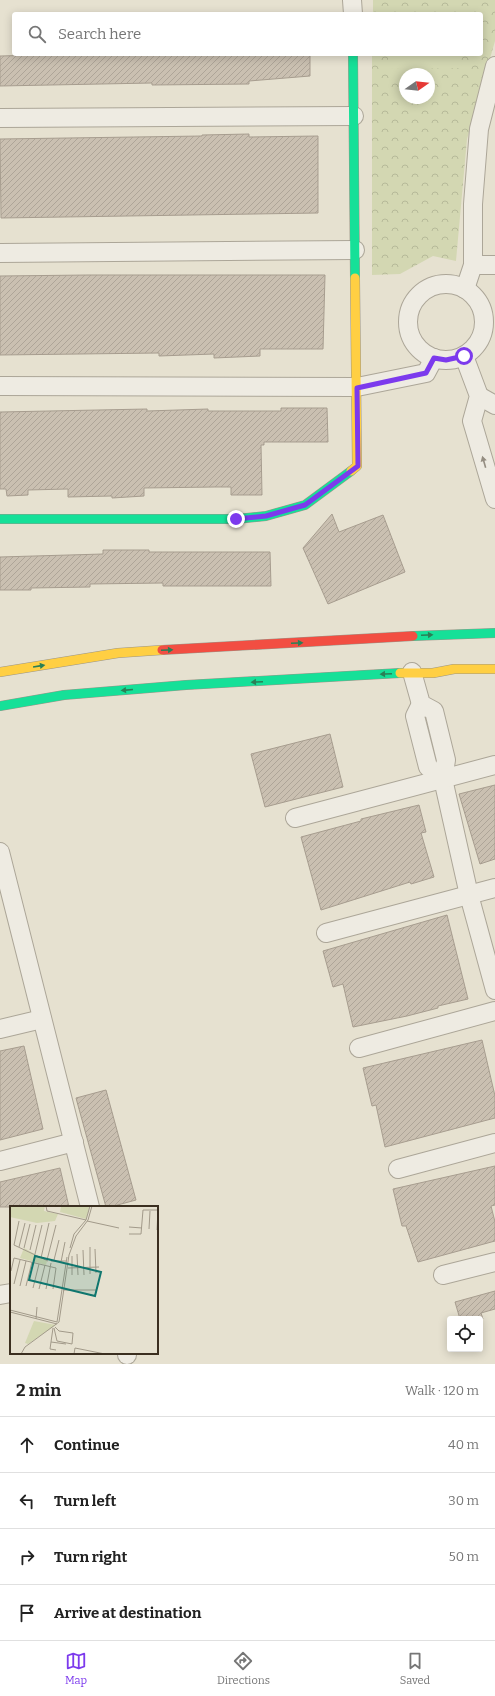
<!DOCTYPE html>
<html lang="en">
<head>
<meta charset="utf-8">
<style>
  body { margin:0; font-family:Bitter,serif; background:#f2f2f2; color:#222 }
  .controls { position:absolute; right:12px; bottom:12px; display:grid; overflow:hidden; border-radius:4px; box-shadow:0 2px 10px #0003 }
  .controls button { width:36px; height:36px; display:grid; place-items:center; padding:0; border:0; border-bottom:1px solid #e0e0e0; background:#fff; color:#222; font:20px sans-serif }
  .compass { position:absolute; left:399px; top:68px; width:36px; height:36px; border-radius:50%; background:#fff; box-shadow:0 2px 10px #0003; rotate:76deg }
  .stop { position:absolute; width:12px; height:12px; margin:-9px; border:3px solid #7c3aed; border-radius:50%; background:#fff }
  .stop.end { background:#7c3aed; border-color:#fff; box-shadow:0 1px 4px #0008 }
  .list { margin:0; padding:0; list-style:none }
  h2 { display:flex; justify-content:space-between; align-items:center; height:52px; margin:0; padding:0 16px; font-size:17px }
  h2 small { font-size:13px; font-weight:400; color:#767676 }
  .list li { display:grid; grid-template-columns:26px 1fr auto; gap:12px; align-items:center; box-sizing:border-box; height:56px; padding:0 16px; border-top:1px solid #e0e0e0 }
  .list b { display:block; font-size:15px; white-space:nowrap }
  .list em { font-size:13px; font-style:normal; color:#767676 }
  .icon { flex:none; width:22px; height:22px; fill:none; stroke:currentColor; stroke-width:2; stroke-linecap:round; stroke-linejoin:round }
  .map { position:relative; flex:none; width:495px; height:1364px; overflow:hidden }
  .search { position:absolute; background:#fff; box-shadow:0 2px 10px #0003; left:12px; right:12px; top:12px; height:44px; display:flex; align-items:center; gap:10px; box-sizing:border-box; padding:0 14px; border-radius:4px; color:#767676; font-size:15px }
  .sheet { height:276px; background:#fff }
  nav { display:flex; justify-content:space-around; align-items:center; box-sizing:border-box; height:56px; border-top:1px solid #e0e0e0; background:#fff; font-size:11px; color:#767676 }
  nav a { display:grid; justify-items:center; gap:2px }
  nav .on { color:#7c3aed }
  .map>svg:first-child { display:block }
  .park { fill:url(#park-crowns); fill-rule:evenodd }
  .pitch { fill:#d3d7b2 }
  .building { fill:url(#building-hatch); stroke:#a79d8f }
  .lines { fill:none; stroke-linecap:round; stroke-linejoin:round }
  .street-casing { stroke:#aca698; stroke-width:20 }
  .fast-casing { stroke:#9b9588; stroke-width:10 }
  .slow-casing { stroke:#9b9588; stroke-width:10 }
  .jam-casing { stroke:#9b9588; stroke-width:10 }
  .street { stroke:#eeebe2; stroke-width:18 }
  .fast { stroke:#16e098; stroke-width:9 }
  .slow { stroke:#ffcf43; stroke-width:9 }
  .jam { stroke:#f24e42; stroke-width:9 }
  .oneway { fill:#948d81 }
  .oneway2 { fill:#2a7f56 }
  .route { stroke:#7c3aed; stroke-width:5 }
  .inset-road { fill:none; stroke:#a29a8a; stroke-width:1 }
  .view { fill:#0f766e; fill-opacity:0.15; stroke:#0f766e; stroke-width:2 }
  .inset-edge { fill:none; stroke:#3b2f20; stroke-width:2 }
</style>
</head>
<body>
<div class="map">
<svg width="495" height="1364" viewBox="0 0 495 1364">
  <defs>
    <pattern id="park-crowns" width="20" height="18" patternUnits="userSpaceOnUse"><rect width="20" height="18" fill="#d3d7b2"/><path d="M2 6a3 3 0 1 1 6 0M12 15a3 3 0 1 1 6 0" fill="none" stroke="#b6b999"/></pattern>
    <pattern id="building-hatch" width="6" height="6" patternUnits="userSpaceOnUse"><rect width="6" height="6" fill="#cac0b1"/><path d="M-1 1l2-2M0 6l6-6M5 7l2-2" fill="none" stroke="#aea598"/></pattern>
  </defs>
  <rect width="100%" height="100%" fill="#e6e1d0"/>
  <!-- park -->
  <path class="park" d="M373,0H495V41L467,139L456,261L433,256L400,274L372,275V54H481V14H373ZM405,74H429V98H405Z"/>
  <!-- pitch -->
  <path class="pitch" d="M388,54H461L462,68L388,69Z"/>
  <!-- building -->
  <g class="building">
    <path d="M81,54H310V76L249,81V84L152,85V83L0,86V56Z"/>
    <path d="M249,134V137L318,136V213L1,218L0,139L202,136V135Z"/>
    <path d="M88,275H325L323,349H260V356L214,358V354L159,356V353L0,355V276Z"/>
    <path d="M281,408H327L328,442H264V445H261L262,495H231V487H215L144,488V496L112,498V496L68,497V489L28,490V495L7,496L6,489H0V412L147,409V411L208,409V411H281Z"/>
    <path d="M332,514L339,532L383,515L405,572L328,604L303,548Z"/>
    <path d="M103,550H149V552H270L271,586H163V583L90,584V587L31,588V590H0V557L103,554Z"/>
    <path d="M330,734L343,787L265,807L251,754Z"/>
    <path d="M495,785V859L480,864L459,794Z"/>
    <path d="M419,805L426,832L421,833L434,877L411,884L410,882L321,910L301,837L361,821V819Z"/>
    <path d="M447,915L468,999L438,1006V1008L407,1016L353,1027L343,984L333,987L323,951Z"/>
    <path d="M482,1040L495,1096V1118L385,1147L376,1105L372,1106L363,1068Z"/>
    <path d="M24,1046L43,1129L0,1140V1051Z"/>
    <path d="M106,1090L136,1200L110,1207H106L76,1098Z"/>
    <path d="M495,1166V1205L491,1206L495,1222V1241L418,1262L406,1226H402L393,1189Z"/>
    <path d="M60,1168L69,1207H0V1182Z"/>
    <path d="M495,1291V1309L481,1313L483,1319H460L455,1302Z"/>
  </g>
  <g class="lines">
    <!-- street casing -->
    <g class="street-casing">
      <g id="street">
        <path d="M352,0L353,14"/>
        <path d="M0,118L354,116"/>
        <path d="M0,253L355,250"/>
        <path d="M473,265H495"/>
        <circle cx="446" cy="322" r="38"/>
        <path d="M465,289L473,265V204L479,129L495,66"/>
        <path d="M464,356L479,396L472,421L495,499"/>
        <path d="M0,386L357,387L426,373L434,358"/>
        <path d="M479,396L495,405"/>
        <path d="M412,672L421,704L434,711L446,760L443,779L469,895L495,990"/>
        <path d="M421,704L415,716L428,767L443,779"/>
        <path d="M295,818L495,765"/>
        <path d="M0,852L90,1207"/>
        <path d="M326,933L495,888"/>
        <path d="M0,1029L42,1019"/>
        <path d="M359,1048L495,1011"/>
        <path d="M0,1161L74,1142"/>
        <path d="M398,1169L495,1143"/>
        <path d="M443,1275L495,1262"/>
        <path d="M0,1295L11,1293"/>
        <path d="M127,1353V1355"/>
      </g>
    </g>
    <!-- fast casing -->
    <g class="fast-casing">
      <g id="fast">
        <path d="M353,54L355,278"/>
        <path d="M0,519H236L266,516L305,505L351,471"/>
        <path d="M413,636L495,633"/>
        <path d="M0,706L64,695L186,685L400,673"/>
      </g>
    </g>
    <!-- slow casing -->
    <g class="slow-casing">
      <g id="slow">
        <path d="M351,471L357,466L355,278"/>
        <path d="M0,672L118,653L162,650"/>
        <path d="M400,673H433L454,669H495"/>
      </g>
    </g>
    <!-- jam casing -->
    <g class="jam-casing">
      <path id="jam" d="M162,650L413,636"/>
    </g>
    <!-- street -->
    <use href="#street" class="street"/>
    <!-- fast -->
    <use href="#fast" class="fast"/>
    <!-- slow -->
    <use href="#slow" class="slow"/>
    <!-- jam -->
    <use href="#jam" class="jam"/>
  </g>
  <!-- one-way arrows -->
  <defs><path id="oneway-solid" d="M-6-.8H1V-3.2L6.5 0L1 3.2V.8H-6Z"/></defs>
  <use class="oneway" href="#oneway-solid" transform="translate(484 462) rotate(-106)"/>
  <g class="oneway2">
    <use href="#oneway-solid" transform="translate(427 635) rotate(-3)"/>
    <use href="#oneway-solid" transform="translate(297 643) rotate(-3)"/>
    <use href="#oneway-solid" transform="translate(167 650) rotate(-3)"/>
    <use href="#oneway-solid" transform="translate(39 666) rotate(-9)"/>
    <use href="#oneway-solid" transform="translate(386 674) rotate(177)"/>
    <use href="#oneway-solid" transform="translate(257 682) rotate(177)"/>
    <use href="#oneway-solid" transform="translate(127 690) rotate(175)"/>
  </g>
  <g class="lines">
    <!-- route -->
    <path class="route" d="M236,519L266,516L305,505L358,466L357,388L426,373L434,358L446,360L464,356"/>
  </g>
  <!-- overview -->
  <g transform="translate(10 1206)">
    <rect width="148" height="148" fill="#e6e1d0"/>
    <path d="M0,0H35L34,5L48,8L45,15L27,17L0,11ZM80,0L76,13L50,6L51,1ZM24,115L46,119L18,138L15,137Z" fill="#d3d7b2"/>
    <path d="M14,42L37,55L36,59L10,52Z" fill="#d3d7b2"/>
    <path class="inset-road" d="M36,0L37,5L76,14M133,4H148M9,15L4,39L38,55M77,15L109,22M119,21L132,22M139,23L140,5M147,24L148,4M119,28H131L133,4M9,41L15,17M80,41V68M14,42L20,18M60,42L64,28L76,14L80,0M85,43L86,67M20,44L26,19M73,44L74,69M25,48L32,19M67,48L68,69M62,50V69M31,52L39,17M37,54L46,19M44,54L49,34M41,55H56M51,56L55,36M58,62L89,61M1,65L4,52L46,62L43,83M4,78L10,54M10,80L16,55M16,80L22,56M23,82L29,58M29,83L35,59M36,83L41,57M53,84H86M0,104L47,116L57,51M0,106L47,118M26,113L27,101M43,122L40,143L46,144M44,122L47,135L62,138L63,127L49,125L45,121M41,136L56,138M11,148L15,141L49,116L59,49L66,30L78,14L82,0M64,148L65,142L95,148"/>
    <path class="view" d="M25,50L91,66L85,90L19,74Z"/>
    <rect width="148" height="148" class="inset-edge"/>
  </g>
</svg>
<div class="controls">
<button><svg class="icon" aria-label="locate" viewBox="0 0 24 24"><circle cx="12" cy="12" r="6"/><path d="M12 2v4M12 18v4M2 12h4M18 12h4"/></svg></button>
</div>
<svg class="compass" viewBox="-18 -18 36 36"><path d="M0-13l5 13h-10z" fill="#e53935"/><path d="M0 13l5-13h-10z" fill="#767676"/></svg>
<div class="stop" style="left:464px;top:356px"></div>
<div class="stop end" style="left:236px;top:519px"></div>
<div class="search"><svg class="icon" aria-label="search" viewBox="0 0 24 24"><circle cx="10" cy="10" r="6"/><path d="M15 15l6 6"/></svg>Search here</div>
</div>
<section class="sheet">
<h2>2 min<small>Walk · 120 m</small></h2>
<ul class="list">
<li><svg class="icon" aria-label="ahead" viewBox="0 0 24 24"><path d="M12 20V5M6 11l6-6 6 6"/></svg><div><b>Continue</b></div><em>40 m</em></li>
<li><svg class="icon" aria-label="left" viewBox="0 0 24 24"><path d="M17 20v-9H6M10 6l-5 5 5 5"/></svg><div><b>Turn left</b></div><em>30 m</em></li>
<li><svg class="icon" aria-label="right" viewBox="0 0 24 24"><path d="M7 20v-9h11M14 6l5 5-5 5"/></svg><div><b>Turn right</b></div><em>50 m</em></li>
<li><svg class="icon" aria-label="arrive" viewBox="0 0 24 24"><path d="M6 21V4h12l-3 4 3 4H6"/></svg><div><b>Arrive at destination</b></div></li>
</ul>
</section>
<nav>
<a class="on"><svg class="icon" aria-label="map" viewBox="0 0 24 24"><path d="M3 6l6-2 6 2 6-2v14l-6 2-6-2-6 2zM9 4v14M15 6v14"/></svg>Map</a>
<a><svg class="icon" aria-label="directions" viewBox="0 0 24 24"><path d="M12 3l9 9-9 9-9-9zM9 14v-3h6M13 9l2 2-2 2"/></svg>Directions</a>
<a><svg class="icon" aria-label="saved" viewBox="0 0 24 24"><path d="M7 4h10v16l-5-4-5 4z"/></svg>Saved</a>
</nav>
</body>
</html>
